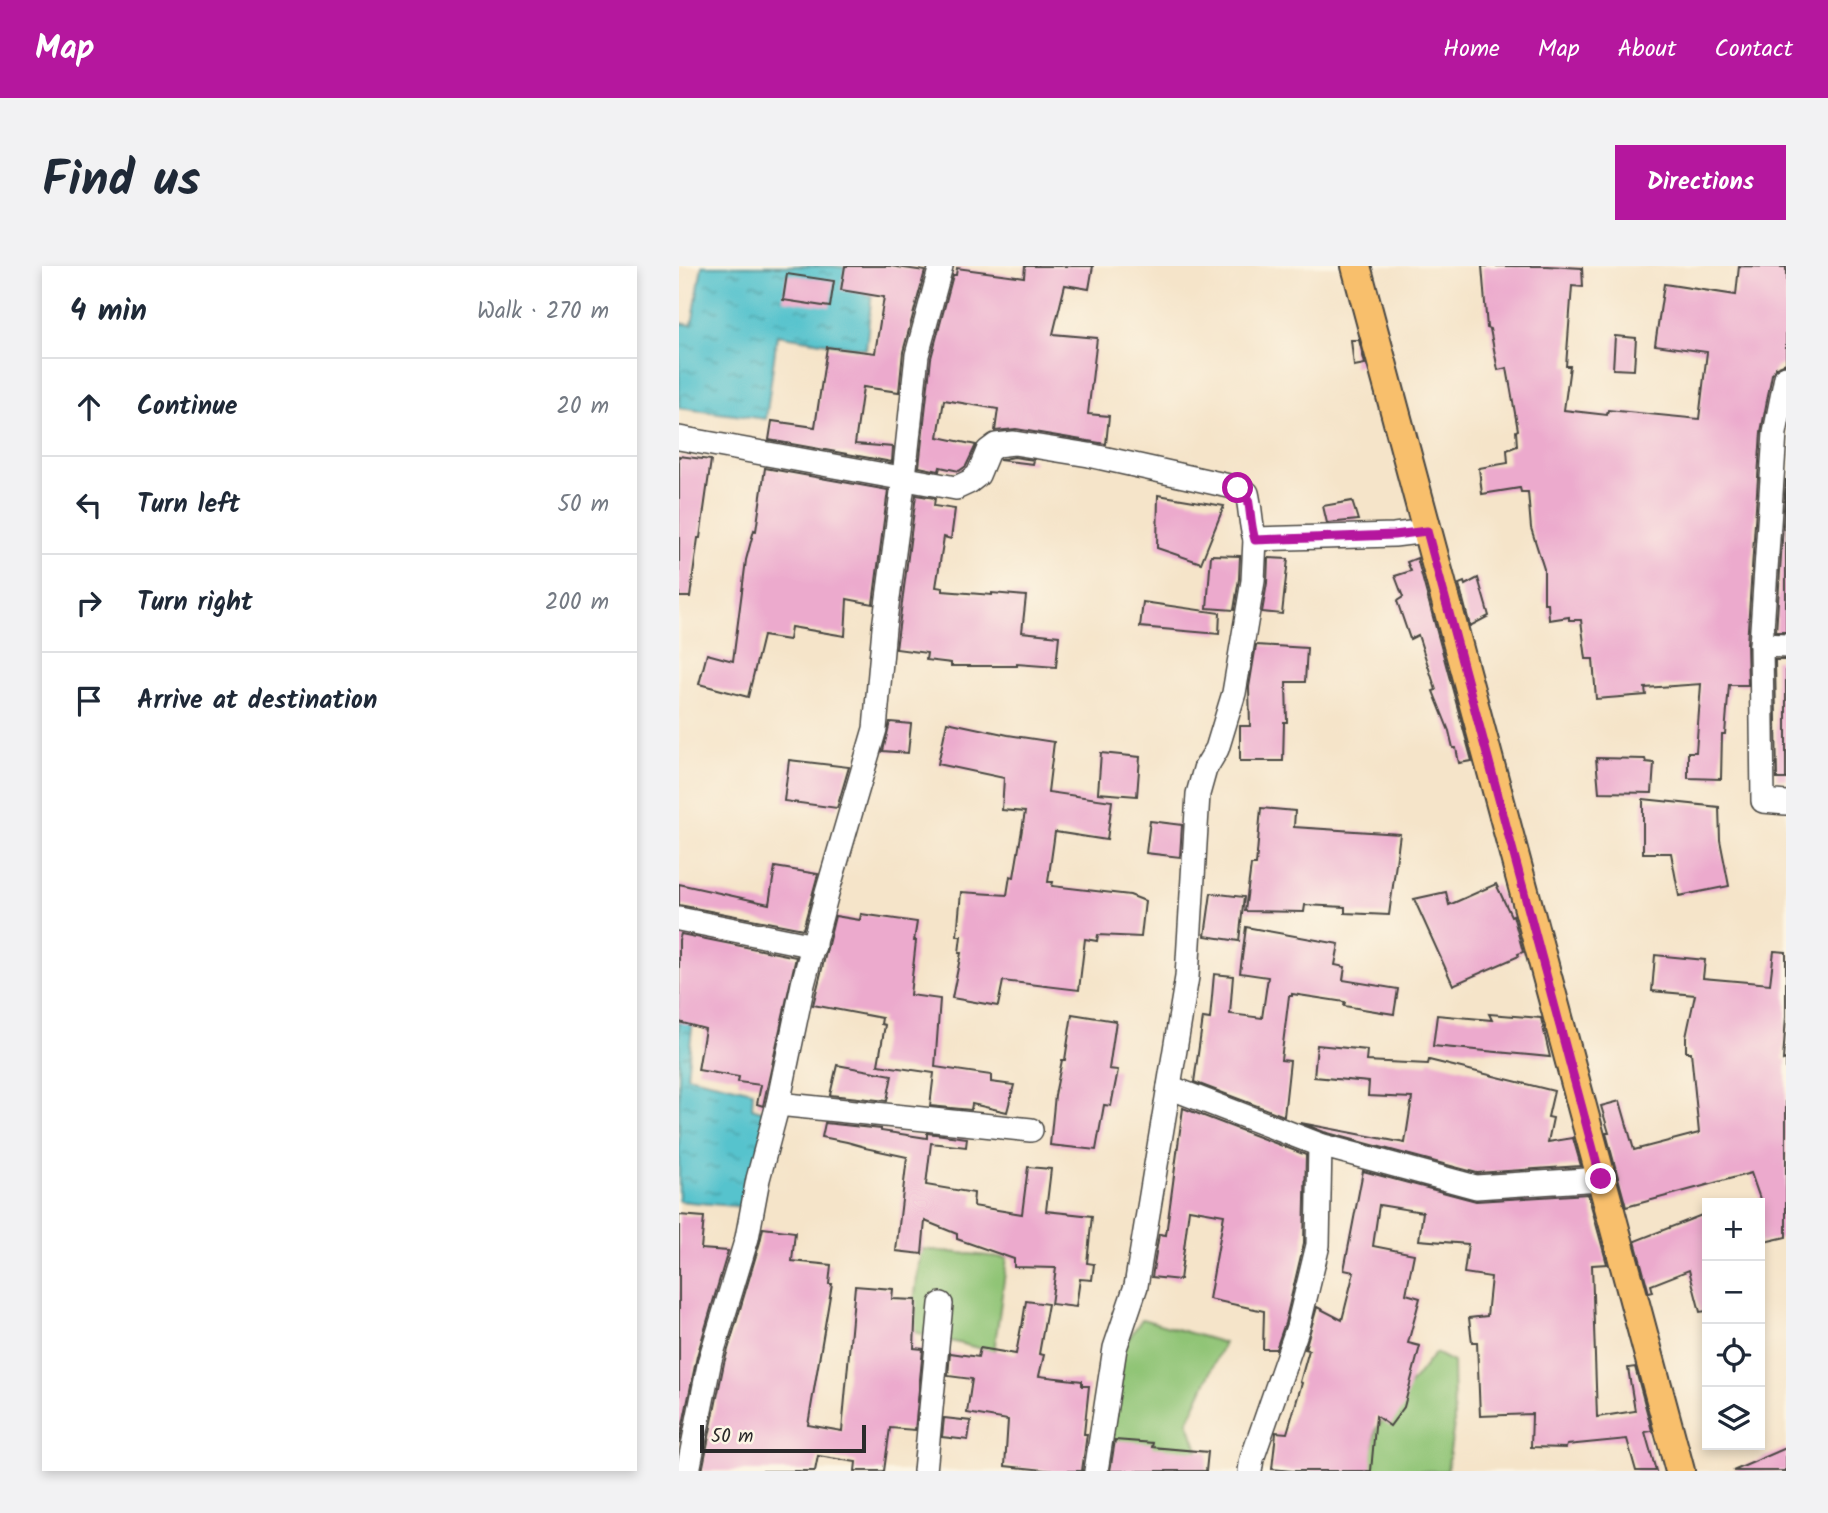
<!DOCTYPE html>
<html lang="en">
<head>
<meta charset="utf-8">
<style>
  body { margin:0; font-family:Kalam,sans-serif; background:#f2f2f3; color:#1f2937 }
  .controls { position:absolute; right:21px; bottom:21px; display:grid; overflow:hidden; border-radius:0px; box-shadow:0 4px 10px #0003 }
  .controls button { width:63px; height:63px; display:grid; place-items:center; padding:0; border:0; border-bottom:2px solid #e0e1e3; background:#fff; color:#1f2937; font:35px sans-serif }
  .scale { position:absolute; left:21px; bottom:18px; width:166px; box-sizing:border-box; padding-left:7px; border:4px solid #2b2b2b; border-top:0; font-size:19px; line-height:24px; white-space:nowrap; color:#2b2b2b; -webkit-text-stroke:5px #fcf5e5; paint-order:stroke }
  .stop { position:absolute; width:21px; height:21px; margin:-16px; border:5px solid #b5179e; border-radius:50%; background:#fff }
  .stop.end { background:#b5179e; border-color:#fff; box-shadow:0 2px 7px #0008 }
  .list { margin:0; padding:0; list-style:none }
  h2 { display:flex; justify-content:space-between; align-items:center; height:91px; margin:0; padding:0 28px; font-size:30px }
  h2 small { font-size:23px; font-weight:400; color:#747a83 }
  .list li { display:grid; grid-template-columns:46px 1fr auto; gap:21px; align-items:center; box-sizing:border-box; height:98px; padding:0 28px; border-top:2px solid #e0e1e3 }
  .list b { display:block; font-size:26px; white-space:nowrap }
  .list em { font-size:23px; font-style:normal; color:#747a83 }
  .icon { flex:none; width:38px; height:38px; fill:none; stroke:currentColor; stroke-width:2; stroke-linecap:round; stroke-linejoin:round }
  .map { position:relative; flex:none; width:1107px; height:1205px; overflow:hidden; border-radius:0px }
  header { display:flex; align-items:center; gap:42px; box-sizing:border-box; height:98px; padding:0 35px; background:#b5179e; color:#fff }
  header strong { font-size:33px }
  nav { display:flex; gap:38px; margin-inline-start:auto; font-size:24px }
  .intro { display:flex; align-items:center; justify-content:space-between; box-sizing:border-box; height:168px; padding:0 42px }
  h1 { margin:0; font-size:49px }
  .button { padding:18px 32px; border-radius:0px; background:#b5179e; color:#fff; font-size:24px; font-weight:700 }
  main { display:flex; gap:42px; padding:0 42px }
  aside { flex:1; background:#fff; border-radius:0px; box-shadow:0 4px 10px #0003 }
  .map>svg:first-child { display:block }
  .park { fill:#90c476; stroke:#5e7850; stroke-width:2 }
  .water { fill:url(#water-ripples); stroke:#40777c; stroke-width:2 }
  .building { fill:#ecaacd }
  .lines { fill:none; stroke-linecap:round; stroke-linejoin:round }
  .minor-casing { stroke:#494743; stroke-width:26 }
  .major-casing { stroke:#494743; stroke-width:32 }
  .minor { stroke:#fff; stroke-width:23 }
  .major { stroke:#f8bf6c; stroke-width:28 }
  .route { stroke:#b5179e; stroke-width:9 }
</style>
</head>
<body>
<header>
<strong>Map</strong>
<nav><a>Home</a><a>Map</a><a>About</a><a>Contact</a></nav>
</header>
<div class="intro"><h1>Find us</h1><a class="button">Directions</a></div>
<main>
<aside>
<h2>4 min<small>Walk · 270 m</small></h2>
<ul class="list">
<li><svg class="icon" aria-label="ahead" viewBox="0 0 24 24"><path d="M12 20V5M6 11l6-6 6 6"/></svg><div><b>Continue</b></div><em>20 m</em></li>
<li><svg class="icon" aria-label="left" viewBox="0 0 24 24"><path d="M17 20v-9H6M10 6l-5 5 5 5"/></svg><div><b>Turn left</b></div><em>50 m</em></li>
<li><svg class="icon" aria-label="right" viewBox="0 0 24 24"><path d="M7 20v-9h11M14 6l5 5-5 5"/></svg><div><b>Turn right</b></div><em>200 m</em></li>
<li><svg class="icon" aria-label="arrive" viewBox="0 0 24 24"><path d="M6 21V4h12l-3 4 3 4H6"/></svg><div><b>Arrive at destination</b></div></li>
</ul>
</aside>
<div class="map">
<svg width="1107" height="1205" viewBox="0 0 1107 1205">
  <defs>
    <pattern id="water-ripples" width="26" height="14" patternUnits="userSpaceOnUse" patternTransform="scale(1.75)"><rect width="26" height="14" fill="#56c3cd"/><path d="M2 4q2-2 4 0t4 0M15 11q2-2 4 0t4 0" fill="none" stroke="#479fa7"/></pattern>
  </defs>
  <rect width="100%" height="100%" fill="#fcf5e5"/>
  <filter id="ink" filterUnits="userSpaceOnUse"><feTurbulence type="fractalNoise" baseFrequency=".0143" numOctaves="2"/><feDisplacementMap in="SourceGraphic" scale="14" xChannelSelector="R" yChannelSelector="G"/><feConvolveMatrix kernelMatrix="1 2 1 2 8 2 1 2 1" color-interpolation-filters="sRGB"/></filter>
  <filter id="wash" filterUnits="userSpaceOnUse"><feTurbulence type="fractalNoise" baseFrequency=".00686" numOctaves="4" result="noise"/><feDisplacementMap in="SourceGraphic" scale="28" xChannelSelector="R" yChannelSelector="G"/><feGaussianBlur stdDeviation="1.57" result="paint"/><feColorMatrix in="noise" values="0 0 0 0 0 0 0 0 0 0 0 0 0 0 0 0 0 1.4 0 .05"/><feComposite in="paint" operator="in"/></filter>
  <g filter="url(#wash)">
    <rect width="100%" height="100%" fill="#f5e4c9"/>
    <!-- park -->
    <g class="park">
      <path d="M242,983L328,992L315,1086L231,1065Z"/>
      <path d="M463,1053L545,1077L509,1155L526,1205H467L424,1196L442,1084Z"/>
      <path d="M756,1087L774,1096L775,1158L768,1205H688L697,1163Z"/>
    </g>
    <!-- water -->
    <g class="water">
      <path d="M23,0H154L195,5L187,83L98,69L87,153L0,142V57L13,59Z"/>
      <path d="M0,728L16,732L8,810L74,825L73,842L91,848L64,941L0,935Z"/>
    </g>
    <g id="blocks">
      <!-- building -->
      <g class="building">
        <path d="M166,0H211L246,5L224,86L220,126L184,121L176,178L214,181L213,196L90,174L93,155L136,161L148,81L196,87L205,31L162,24Z"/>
        <path d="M346,0H414L410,23L386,19L374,68L418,72L409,148L430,150L427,178L337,163L316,165L319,143L265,134L259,171L297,179L287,200L280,205L261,201L260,205L240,201L252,92L274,9H277L278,2L345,11Z"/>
        <path d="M803,0H868L903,2L904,21L893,20L887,100H891L885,144L928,149L929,144L1020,153L1028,86L976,79L985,18L1057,29L1060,0L1107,1V97L1097,101L1093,108L1082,166L1068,378L1069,419H1050L1046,468H1043L1042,513L1009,512V486H1017L1022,418L966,422L967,429L917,433L914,393H907L902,354H890V351L870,354L869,337H865V303L852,262L849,226H842L841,222L803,228L800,202L829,197L828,184L838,180L837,165L839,164L828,102L819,104L811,63L808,62Z"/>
        <path d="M108,8L155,15L151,41L104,34Z"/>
        <path d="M936,70L957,72L955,104L934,103Z"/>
        <path d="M672,74H680L686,98L675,100Z"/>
        <path d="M0,190L32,194L21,272H19L11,331H0Z"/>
        <path d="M335,191L355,194L354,198L320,194Z"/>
        <path d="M86,202L209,224L194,338L168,333L166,370L112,361L110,374L84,370L69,431L20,418L28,388L54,395L67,294L75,264L77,265Z"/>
        <path d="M1107,213V366H1097Z"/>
        <path d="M237,229L256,232L255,240L276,243L272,273L265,271L257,321L264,322V325L313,329V327L347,330L343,366L380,370L377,401L338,398V400H272V397L247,394L248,387L217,383Z"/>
        <path d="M479,229L545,240L522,297L478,282Z"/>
        <path d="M673,235L679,254L648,257L644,240Z"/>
        <path d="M532,289L561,290L560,313L555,344L528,342Z"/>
        <path d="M589,292L609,293L603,348L583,346L588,317Z"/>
        <path d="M738,292L793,495L780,497L777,482H774L770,465L754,425L757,424L739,369L731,373L718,335L724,331L716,310L732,305L728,296Z"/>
        <path d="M799,312L810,350L791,360L780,318L785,316L786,319Z"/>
        <path d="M464,336L541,347L540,368L461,361Z"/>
        <path d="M577,379L628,382L626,416H607L608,456H605L604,495H561V460H571L570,421Z"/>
        <path d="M1096,394H1107V513H1098Z"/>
        <path d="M211,456L232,458L229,487L204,485Z"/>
        <path d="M268,456L329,469L375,476L369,526L433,535L428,574L376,566L369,616H374L373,620L451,629L466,635L462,671L419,669L418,675L406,673L400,724L324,715L319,740L273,732L282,687H280L282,670H278L282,626L328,629L331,610L335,611L346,546L323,544L325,512L259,498Z"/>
        <path d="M422,487L461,491L458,530L419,527Z"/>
        <path d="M917,492L966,493L967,496L975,497L973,527L920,526Z"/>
        <path d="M110,494L170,501L158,542L105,535Z"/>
        <path d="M964,533L1040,541L1041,574L1050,620L1000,630L992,587H964Z"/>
        <path d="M582,542L616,545L615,561L721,568L710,649L666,647V641L626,639L625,646L566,645L572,599H577Z"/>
        <path d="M471,555L503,559L501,591L467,587Z"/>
        <path d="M96,601L139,608L124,663L0,639V618L90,638Z"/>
        <path d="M817,618L832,650L834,649L844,686L839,688L840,690L774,719L735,633L767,626L770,639Z"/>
        <path d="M532,627L565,631L560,675L526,670Z"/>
        <path d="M182,648L238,656L235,675H237L231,729L261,733L256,801L312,809V816L335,819L328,846L293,838L292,844L251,840L255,807L199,799L206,759L202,758L203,752L134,739L156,650L181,654Z"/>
        <path d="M567,661L660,678L656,699L666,701L664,714L719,723L715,748L665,740L666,736L613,728V730H610L602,794L611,795L605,850L515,816L524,752L531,753L535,708L554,710L551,748L583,752L589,711L561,707Z"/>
        <path d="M2,668L117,691L84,840L78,838L82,819L59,816L60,811L19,804L26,763L0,756V674Z"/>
        <path d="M1095,685L1107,686V750L1104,794L1107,793V971L1081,977V933L1072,907L947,941L927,867H930L922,840L941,835L955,884L1020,867L1012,786H1007V771L1016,729L973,725L976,689L1026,694L1024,712L1091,718Z"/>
        <path d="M393,748L437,755L430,803L439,804L432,840L425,839L417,884L371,879L376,829L383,794H386Z"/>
        <path d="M810,748L862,752L871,791L754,780L758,749L813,754Z"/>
        <path d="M638,779L688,784L687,795L749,798L750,794L875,825L869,851L874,852L869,876L894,872L902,900L798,907L645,866L622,857L726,877L733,832L689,830L690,816L635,811Z"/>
        <path d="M158,799L213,809L208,835L151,829Z"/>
        <path d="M504,842L627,889L625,977L606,1057L597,1083H584L585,1045L530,1033L545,949L510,943L501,1014L473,1011L480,968L487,969Z"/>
        <path d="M146,857L202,863V865L248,872V867L288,872L287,881L252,877L247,919L295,927L294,940L343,948L349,901L372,903L367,945L413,950L408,997L415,998L413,1014L401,1013L397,1041L372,1038L377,1002L335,1001V993L278,973V968L246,955L243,988L217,985L228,891L186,882V881L168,876L143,871Z"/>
        <path d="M684,905L797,935L909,928L928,998L913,999L918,1151L956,1145L949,1102L956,1101L973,1165L966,1166L977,1205H957L948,1173L888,1179L887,1182L852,1181L853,1148L801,1150L798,1076H793L790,1052L808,1050L812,1011L785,1007L789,978L740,974L744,946L700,939L694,980L735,988L727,1028L741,1032L729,1077L741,1080L725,1141L711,1160L697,1150L692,1205H613L593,1203L597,1167V1166L608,1167L623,1117L621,1116L630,1084L626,1083L638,1041L663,1054L675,1006L665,1004Z"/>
        <path d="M1028,947V1045L1021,1046L1010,1004L972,1019L974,1026L970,1027L956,975Z"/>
        <path d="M0,949L25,951L22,983L49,985L18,1090L0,1178Z"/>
        <path d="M84,962L116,966L113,995L152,999L150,1018H153L129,1159L163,1165L176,1020L214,1023L213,1033L237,1034L235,1082L244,1083L236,1164L211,1162L205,1205H176L177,1196L139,1190L136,1205H23L45,1097L81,976Z"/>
        <path d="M347,1035L369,1038L360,1088L365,1089L360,1110L403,1115V1120H410L405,1168H408L403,1205H375L326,1200L329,1154L288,1147L293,1113L269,1110L271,1087L299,1091L301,1082L337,1088L342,1061H343Z"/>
        <path d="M265,1152L292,1155L289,1174L263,1171Z"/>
        <path d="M436,1174L474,1177L473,1181L529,1186L527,1205H431Z"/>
        <path d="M1107,1182V1205H1054Z"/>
      </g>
    </g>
  </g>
  <g filter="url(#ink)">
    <use href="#blocks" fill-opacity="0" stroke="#494743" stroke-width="2"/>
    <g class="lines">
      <!-- minor casing -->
      <g class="minor-casing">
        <g id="minor">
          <path d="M1107,111L1096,167L1082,379L1084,535L1107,537"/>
          <path d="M0,172L277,222L290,216L299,209L309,185L317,179L335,177L410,189L559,222L568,227C572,243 571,258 576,273L715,269L748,265"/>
          <path d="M1082,379L1107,380"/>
          <path d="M0,653L135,680"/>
          <path d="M490,821L641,879L797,921L922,913"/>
          <path d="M99,838L352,864"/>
          <path d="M9,1205L31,1094L68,972L79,913L99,838L124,718L148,627L196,463L205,362L225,211L238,89L262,0"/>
          <path d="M246,1205L262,1038"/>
          <path d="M417,1205L436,1082L457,1020L508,711L519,528L526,503L538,483L555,427L574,315L576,273"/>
          <path d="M571,1205L573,1193L619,1061L639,979L641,879"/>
        </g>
      </g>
      <!-- major casing -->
      <g class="major-casing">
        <path id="major" d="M677,0L1001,1205"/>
      </g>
      <!-- minor -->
      <use href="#minor" class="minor"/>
      <!-- major -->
      <use href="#major" class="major"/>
    </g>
  </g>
  <g class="lines" filter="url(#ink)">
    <!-- route -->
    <path class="route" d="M559,222L568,228C572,243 571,258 576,274L715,269L748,265L922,913"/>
  </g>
</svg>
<div class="controls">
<button>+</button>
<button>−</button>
<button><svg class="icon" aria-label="locate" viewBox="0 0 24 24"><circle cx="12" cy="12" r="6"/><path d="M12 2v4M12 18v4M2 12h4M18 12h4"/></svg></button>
<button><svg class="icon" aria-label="layers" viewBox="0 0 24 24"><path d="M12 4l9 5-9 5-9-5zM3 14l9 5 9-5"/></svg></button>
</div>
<div class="scale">50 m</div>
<div class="stop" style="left:559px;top:222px"></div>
<div class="stop end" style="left:922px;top:913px"></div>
</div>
</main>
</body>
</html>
